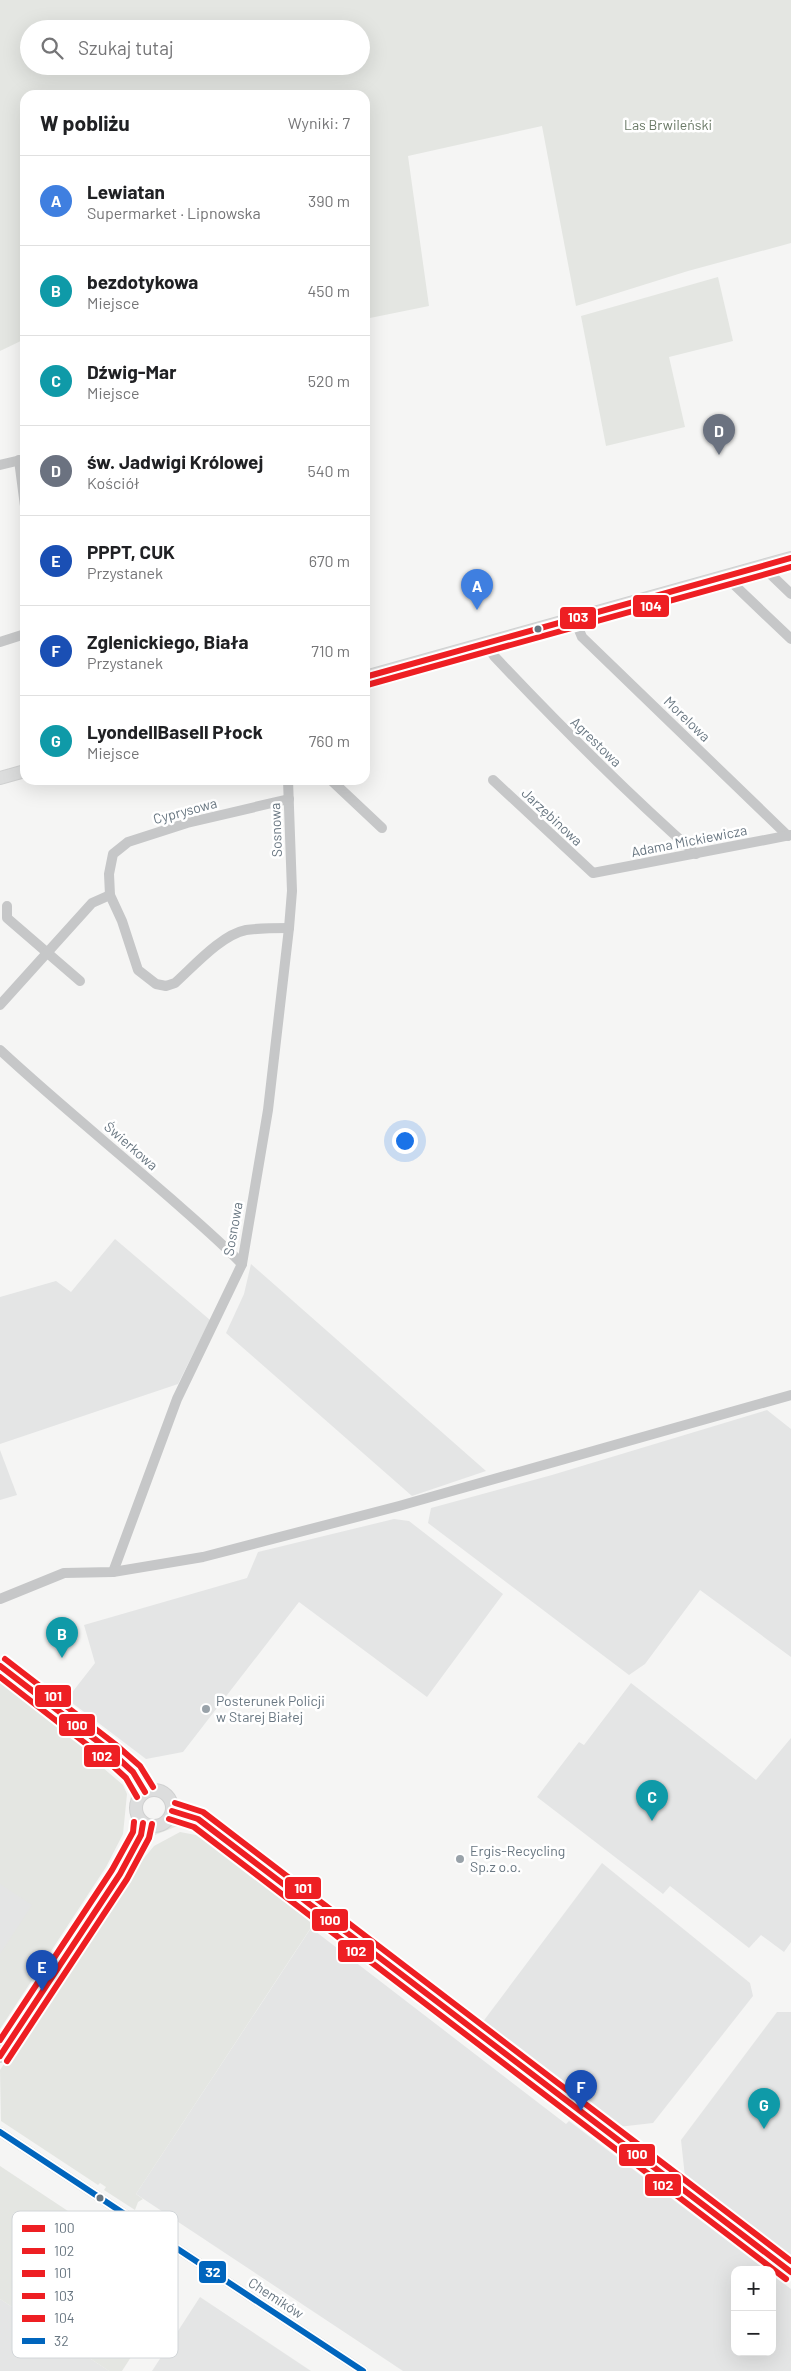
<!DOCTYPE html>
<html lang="pl">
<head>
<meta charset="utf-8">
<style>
  body { margin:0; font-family:Barlow,sans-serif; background:#f6f6f6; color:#202124 }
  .controls { position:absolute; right:15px; bottom:15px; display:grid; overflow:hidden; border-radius:10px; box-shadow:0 5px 20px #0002 }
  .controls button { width:45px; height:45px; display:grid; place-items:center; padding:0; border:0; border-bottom:1px solid #e0e0e0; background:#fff; color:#202124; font:25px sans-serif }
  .you { position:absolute; left:404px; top:1140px; width:18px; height:18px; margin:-12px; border:4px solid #fff; border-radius:50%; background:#1a73e8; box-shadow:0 0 0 8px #1a73e833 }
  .badge { display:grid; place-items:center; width:32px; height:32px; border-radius:50%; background:#0f766e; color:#fff; font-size:16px; font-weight:700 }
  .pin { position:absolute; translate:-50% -41px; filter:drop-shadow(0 1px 2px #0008) }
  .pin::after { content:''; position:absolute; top:26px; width:18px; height:15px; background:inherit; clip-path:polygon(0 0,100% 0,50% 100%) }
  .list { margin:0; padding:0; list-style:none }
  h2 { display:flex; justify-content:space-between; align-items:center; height:65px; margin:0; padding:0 20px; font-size:21px }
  h2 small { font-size:16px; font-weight:400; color:#757577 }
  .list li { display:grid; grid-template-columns:32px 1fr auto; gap:15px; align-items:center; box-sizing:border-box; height:90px; padding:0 20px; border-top:1px solid #e0e0e0 }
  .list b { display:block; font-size:19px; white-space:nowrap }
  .list p { margin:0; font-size:16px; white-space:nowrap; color:#757577 }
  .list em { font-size:16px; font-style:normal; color:#757577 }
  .icon { flex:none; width:28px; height:28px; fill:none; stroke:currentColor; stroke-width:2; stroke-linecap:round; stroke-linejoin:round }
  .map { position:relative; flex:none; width:791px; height:2371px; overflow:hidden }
  .search { position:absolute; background:#fff; box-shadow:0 5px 20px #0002; left:20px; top:20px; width:350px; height:55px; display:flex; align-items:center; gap:12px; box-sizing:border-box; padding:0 18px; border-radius:28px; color:#757577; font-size:19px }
  .panel { position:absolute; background:#fff; box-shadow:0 5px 20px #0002; left:20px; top:90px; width:350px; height:695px; border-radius:15px }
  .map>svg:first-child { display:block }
  .built { fill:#e4e5e5 }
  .green { fill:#e4e6e2; fill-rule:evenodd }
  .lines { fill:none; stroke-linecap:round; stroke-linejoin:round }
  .major-casing { stroke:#d0d1d1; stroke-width:14 }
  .minor { stroke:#c6c7c8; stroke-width:10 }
  .major { stroke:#dcdddd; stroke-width:12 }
  .bus-1-casing { stroke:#fff; stroke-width:10 }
  .bus-2-casing { stroke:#fff; stroke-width:10 }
  .bus-3-casing { stroke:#fff; stroke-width:10 }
  .bus-4-casing { stroke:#fff; stroke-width:10 }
  .bus-5-casing { stroke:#fff; stroke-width:10 }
  .bus-6-casing { stroke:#fff; stroke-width:10 }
  .bus-1 { stroke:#ee1f23; stroke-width:6 }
  .bus-2 { stroke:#ee1f23; stroke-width:6 }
  .bus-3 { stroke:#ee1f23; stroke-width:6 }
  .bus-4 { stroke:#ee1f23; stroke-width:6 }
  .bus-5 { stroke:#ee1f23; stroke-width:6 }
  .bus-6 { stroke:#0065bd; stroke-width:6 }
  .bus-dot { fill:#687681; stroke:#fff; stroke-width:2 }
  .poi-dot { fill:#99a2a9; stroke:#fff; stroke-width:2 }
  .labels { text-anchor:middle; stroke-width:5; stroke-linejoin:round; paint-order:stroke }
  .park-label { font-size:14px; fill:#6a7966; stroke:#fff }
  .street-label { font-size:14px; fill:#687681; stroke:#fff }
  .poi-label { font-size:14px; fill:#687681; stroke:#fff; text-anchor:start }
  .key { fill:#fff; stroke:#d2d6d9; stroke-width:1 }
  .key-label { font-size:14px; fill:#687681 }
  .line-badge { stroke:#fff; stroke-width:2 }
  .badge-label { font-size:14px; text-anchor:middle; font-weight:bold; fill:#fff }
</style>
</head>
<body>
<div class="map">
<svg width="791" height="2371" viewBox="0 0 791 2371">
  <rect width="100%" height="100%" fill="#f5f5f4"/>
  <!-- built -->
  <g class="built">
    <path d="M115,1239L210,1320L178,1384L0,1444V1297L56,1281L71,1292Z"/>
    <path d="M251,1264L486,1471L412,1496L226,1333L244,1294Z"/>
    <path d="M767,1410L791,1429V1657L700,1590L645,1664L629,1675L428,1523L431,1508L552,1475Z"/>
    <path d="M0,1450L17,1495L0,1500Z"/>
    <path d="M394,1519L409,1521L503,1594L427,1697L299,1602L183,1752L146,1759L67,1699L95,1663L84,1625L247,1578L258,1552Z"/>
    <path d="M631,1683L756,1780L791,1738V1942L784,1952L761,1935L749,1948L670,1886L663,1894L537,1797L579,1742L584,1745Z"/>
    <path d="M0,1854L76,1904L0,2021Z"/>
    <path d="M602,1863L750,1983L753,1996L653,2123L618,2127L482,2023Z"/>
    <path d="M311,1928L566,2124L569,2121L766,2270H735V2352H772V2275L791,2289V2371H403L136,2194Z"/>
    <path d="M777,2012H791V2256L685,2177L681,2140Z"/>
    <path d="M200,2297L311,2371H152Z"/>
    <path d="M0,2299L109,2371H0Z"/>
  </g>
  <!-- green -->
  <g class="green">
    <path d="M0,0H791V243L688,271L576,306L542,126L408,156L429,306L365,319V95H25V339L0,351ZM29,29H361V66H29Z"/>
    <path d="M718,277L733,341L669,357L685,427L606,446L581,316Z"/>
    <path d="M0,1674L90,1744L88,1755L123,1785L127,1794L123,1834L106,1867L0,2029V1954L32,1905L0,1884Z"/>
    <path d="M95,1747L120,1769L131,1783L134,1791L132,1807L135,1829L132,1828L130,1807L131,1791L129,1786L117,1771L96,1754Z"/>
    <path d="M176,1821L191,1824L228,1847L225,1848L191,1826L175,1827L150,1837L155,1830Z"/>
    <path d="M180,1832L196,1835L234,1860L314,1923L136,2194L143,2199L138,2202L135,2210L104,2190L106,2187L100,2183L98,2185L1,2121L0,2070L145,1847L147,1848L140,1863L154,1846Z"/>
    <path d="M129,1839L113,1874L47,1975L45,1974L112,1873Z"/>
    <path d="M0,2166L178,2284L122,2371H109L0,2299Z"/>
  </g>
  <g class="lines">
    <!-- major casing -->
    <g class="major-casing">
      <g id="major">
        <path d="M365,677L791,558"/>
        <path d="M0,778L25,771"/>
        <path d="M0,1666L109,1750L133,1772L145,1792"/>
        <circle cx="154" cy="1808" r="18"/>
        <path d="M0,2056L120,1874L141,1835L143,1823"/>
      </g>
    </g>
    <!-- minor -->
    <g class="minor">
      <path d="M19,460L25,506"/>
      <path d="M0,465L25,459"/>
      <path d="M762,566L791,594"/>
      <path d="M725,576L791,639"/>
      <path d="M574,618L582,637L788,836"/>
      <path d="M0,642L25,634"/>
      <path d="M485,643L494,656C559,725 625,791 696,854"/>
      <path d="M331,780L382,828"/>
      <path d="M493,780L593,873L791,835"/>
      <path d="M289,799L187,823L128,842L113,854L109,874L110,895L122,921L138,970L156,984L166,986L175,983C194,966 221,935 246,930C260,928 275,928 289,928"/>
      <path d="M7,906V918L80,981"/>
      <path d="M0,1005L92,903L110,895"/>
      <path d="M0,1050C55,1101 113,1148 169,1197C194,1219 219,1240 242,1264"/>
      <path d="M113,1572L177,1399L242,1264L268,1110L289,928L292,891L288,780"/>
      <path d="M0,1599L64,1573L113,1572L203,1557L399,1506L791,1395"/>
      <path d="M172,1811L198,1819L791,2272"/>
      <path d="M0,2132L363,2371"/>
    </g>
    <!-- major -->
    <use href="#major" class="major"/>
    <!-- bus-1 casing -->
    <g class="bus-1-casing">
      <g id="bus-1">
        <path d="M0,1666L109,1750L133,1772L145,1792"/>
        <path d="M172,1811L198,1819L791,2272"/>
        <path d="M0,2056L120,1874L141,1835L143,1823"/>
      </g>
    </g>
    <!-- bus-2 casing -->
    <g class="bus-2-casing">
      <g id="bus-2">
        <path d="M0,1677L103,1757L126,1778L137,1797"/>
        <path d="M169,1819L194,1827L786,2279"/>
        <path d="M7,2061L127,1879L149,1838L152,1824"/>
      </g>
    </g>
    <!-- bus-3 casing -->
    <g class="bus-3-casing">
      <g id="bus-3">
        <path d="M5,1659L115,1744L140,1766L153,1787"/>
        <path d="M175,1803L203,1812L791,2261"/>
        <path d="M0,2040L112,1870L133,1832L134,1822"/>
      </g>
    </g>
    <!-- bus-4 casing -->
    <g class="bus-4-casing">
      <path id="bus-4" d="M365,677L791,558"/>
    </g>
    <!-- bus-5 casing -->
    <g class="bus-5-casing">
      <path id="bus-5" d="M367,685L791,567"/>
    </g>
    <!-- bus-6 casing -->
    <g class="bus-6-casing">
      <path id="bus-6" d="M0,2132L363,2371"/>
    </g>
    <!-- bus-1 -->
    <use href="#bus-1" class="bus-1"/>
    <!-- bus-2 -->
    <use href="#bus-2" class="bus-2"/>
    <!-- bus-3 -->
    <use href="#bus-3" class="bus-3"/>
    <!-- bus-4 -->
    <use href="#bus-4" class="bus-4"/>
    <!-- bus-5 -->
    <use href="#bus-5" class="bus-5"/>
    <!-- bus-6 -->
    <use href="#bus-6" class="bus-6"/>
  </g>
  <!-- markers -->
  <g class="bus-dot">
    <circle cx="538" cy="629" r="4.5"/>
    <circle cx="100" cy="2198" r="4.5"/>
  </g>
  <g class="poi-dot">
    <circle cx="206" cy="1709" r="5"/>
    <circle cx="460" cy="1859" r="5"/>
  </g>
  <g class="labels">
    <!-- park labels -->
    <g class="park-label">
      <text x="668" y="130">Las Brwileński</text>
    </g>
    <!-- street labels -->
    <g class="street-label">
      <text transform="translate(687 719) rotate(44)" y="5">Morelowa</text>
      <text transform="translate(596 742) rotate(44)" y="5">Agrestowa</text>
      <text transform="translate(185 811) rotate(-15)" y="5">Cyprysowa</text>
      <text transform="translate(552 817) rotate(43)" y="5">Jarzębinowa</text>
      <text transform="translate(276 830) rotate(-92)" y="5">Sosnowa</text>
      <text transform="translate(689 841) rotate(-11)" y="5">Adama Mickiewicza</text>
      <text transform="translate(131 1146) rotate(41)" y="5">Świerkowa</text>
      <text transform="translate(233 1229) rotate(-80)" y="5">Sosnowa</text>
      <text transform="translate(276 2298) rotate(33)" y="5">Chemików</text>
    </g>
    <!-- poi labels -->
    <g class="poi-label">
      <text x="216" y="1706">Posterunek Policji<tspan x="216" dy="16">w Starej Białej</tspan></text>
      <text x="470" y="1856">Ergis-Recycling<tspan x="470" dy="16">Sp.z o.o.</tspan></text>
    </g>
  </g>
  <!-- legend -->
  <rect x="12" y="2211" width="166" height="147" rx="8" class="key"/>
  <rect x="22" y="2225" width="23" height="7" fill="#ee1f23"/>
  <rect x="22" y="2248" width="23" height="6" fill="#ee1f23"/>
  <rect x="22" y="2270" width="23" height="7" fill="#ee1f23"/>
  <rect x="22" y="2293" width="23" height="6" fill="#ee1f23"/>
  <rect x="22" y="2315" width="23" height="7" fill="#ee1f23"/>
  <rect x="22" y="2338" width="23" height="6" fill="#0065bd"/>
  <g class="key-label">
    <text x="54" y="2233">100</text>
    <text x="54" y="2256">102</text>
    <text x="54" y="2278">101</text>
    <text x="54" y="2301">103</text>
    <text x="54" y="2323">104</text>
    <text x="54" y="2346">32</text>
  </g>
  <g class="line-badge">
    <rect x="632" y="594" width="38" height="24" rx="5" fill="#ee1f23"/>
    <rect x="559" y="606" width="38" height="24" rx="5" fill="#ee1f23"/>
    <rect x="34" y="1684" width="38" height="24" rx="5" fill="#ee1f23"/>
    <rect x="58" y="1713" width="38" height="24" rx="5" fill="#ee1f23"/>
    <rect x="83" y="1744" width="38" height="24" rx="5" fill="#ee1f23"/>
    <rect x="284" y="1876" width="38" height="24" rx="5" fill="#ee1f23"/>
    <rect x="311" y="1908" width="38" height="24" rx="5" fill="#ee1f23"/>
    <rect x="337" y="1939" width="38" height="24" rx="5" fill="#ee1f23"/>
    <rect x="618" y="2143" width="38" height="24" rx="5" fill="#ee1f23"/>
    <rect x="644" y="2173" width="38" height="24" rx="5" fill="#ee1f23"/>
    <rect x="198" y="2260" width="29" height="24" rx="5" fill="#0065bd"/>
  </g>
  <g class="badge-label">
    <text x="651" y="611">104</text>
    <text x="578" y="622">103</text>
    <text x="53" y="1701">101</text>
    <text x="77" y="1730">100</text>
    <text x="102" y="1761">102</text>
    <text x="303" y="1893">101</text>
    <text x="330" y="1925">100</text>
    <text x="356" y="1956">102</text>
    <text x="637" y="2159">100</text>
    <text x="663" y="2190">102</text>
    <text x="213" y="2277">32</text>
  </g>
</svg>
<div class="controls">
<button>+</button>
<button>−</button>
</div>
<div class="you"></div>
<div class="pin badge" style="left:477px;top:610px;background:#3f7fe0">A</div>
<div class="pin badge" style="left:62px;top:1658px;background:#0f9aa8">B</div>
<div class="pin badge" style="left:652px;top:1821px;background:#0f9aa8">C</div>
<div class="pin badge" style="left:719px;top:455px;background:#6b7280">D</div>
<div class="pin badge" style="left:42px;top:1991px;background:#1a4fb4">E</div>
<div class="pin badge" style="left:581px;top:2111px;background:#1a4fb4">F</div>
<div class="pin badge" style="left:764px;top:2129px;background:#0f9aa8">G</div>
<div class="search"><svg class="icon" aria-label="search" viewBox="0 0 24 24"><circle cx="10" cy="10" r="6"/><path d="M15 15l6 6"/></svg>Szukaj tutaj</div>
<section class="panel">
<h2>W pobliżu<small>Wyniki: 7</small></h2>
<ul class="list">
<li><span class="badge" style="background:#3f7fe0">A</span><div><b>Lewiatan</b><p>Supermarket · Lipnowska</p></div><em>390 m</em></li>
<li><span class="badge" style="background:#0f9aa8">B</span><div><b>bezdotykowa</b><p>Miejsce</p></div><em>450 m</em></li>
<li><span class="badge" style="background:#0f9aa8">C</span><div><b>Dźwig-Mar</b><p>Miejsce</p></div><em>520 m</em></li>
<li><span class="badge" style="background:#6b7280">D</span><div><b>św. Jadwigi Królowej</b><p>Kościół</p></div><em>540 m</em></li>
<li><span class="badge" style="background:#1a4fb4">E</span><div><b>PPPT, CUK</b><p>Przystanek</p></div><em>670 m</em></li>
<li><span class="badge" style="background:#1a4fb4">F</span><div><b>Zglenickiego, Biała</b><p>Przystanek</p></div><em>710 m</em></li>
<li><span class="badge" style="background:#0f9aa8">G</span><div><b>LyondellBasell Płock</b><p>Miejsce</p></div><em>760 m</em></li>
</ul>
</section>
</div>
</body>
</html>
